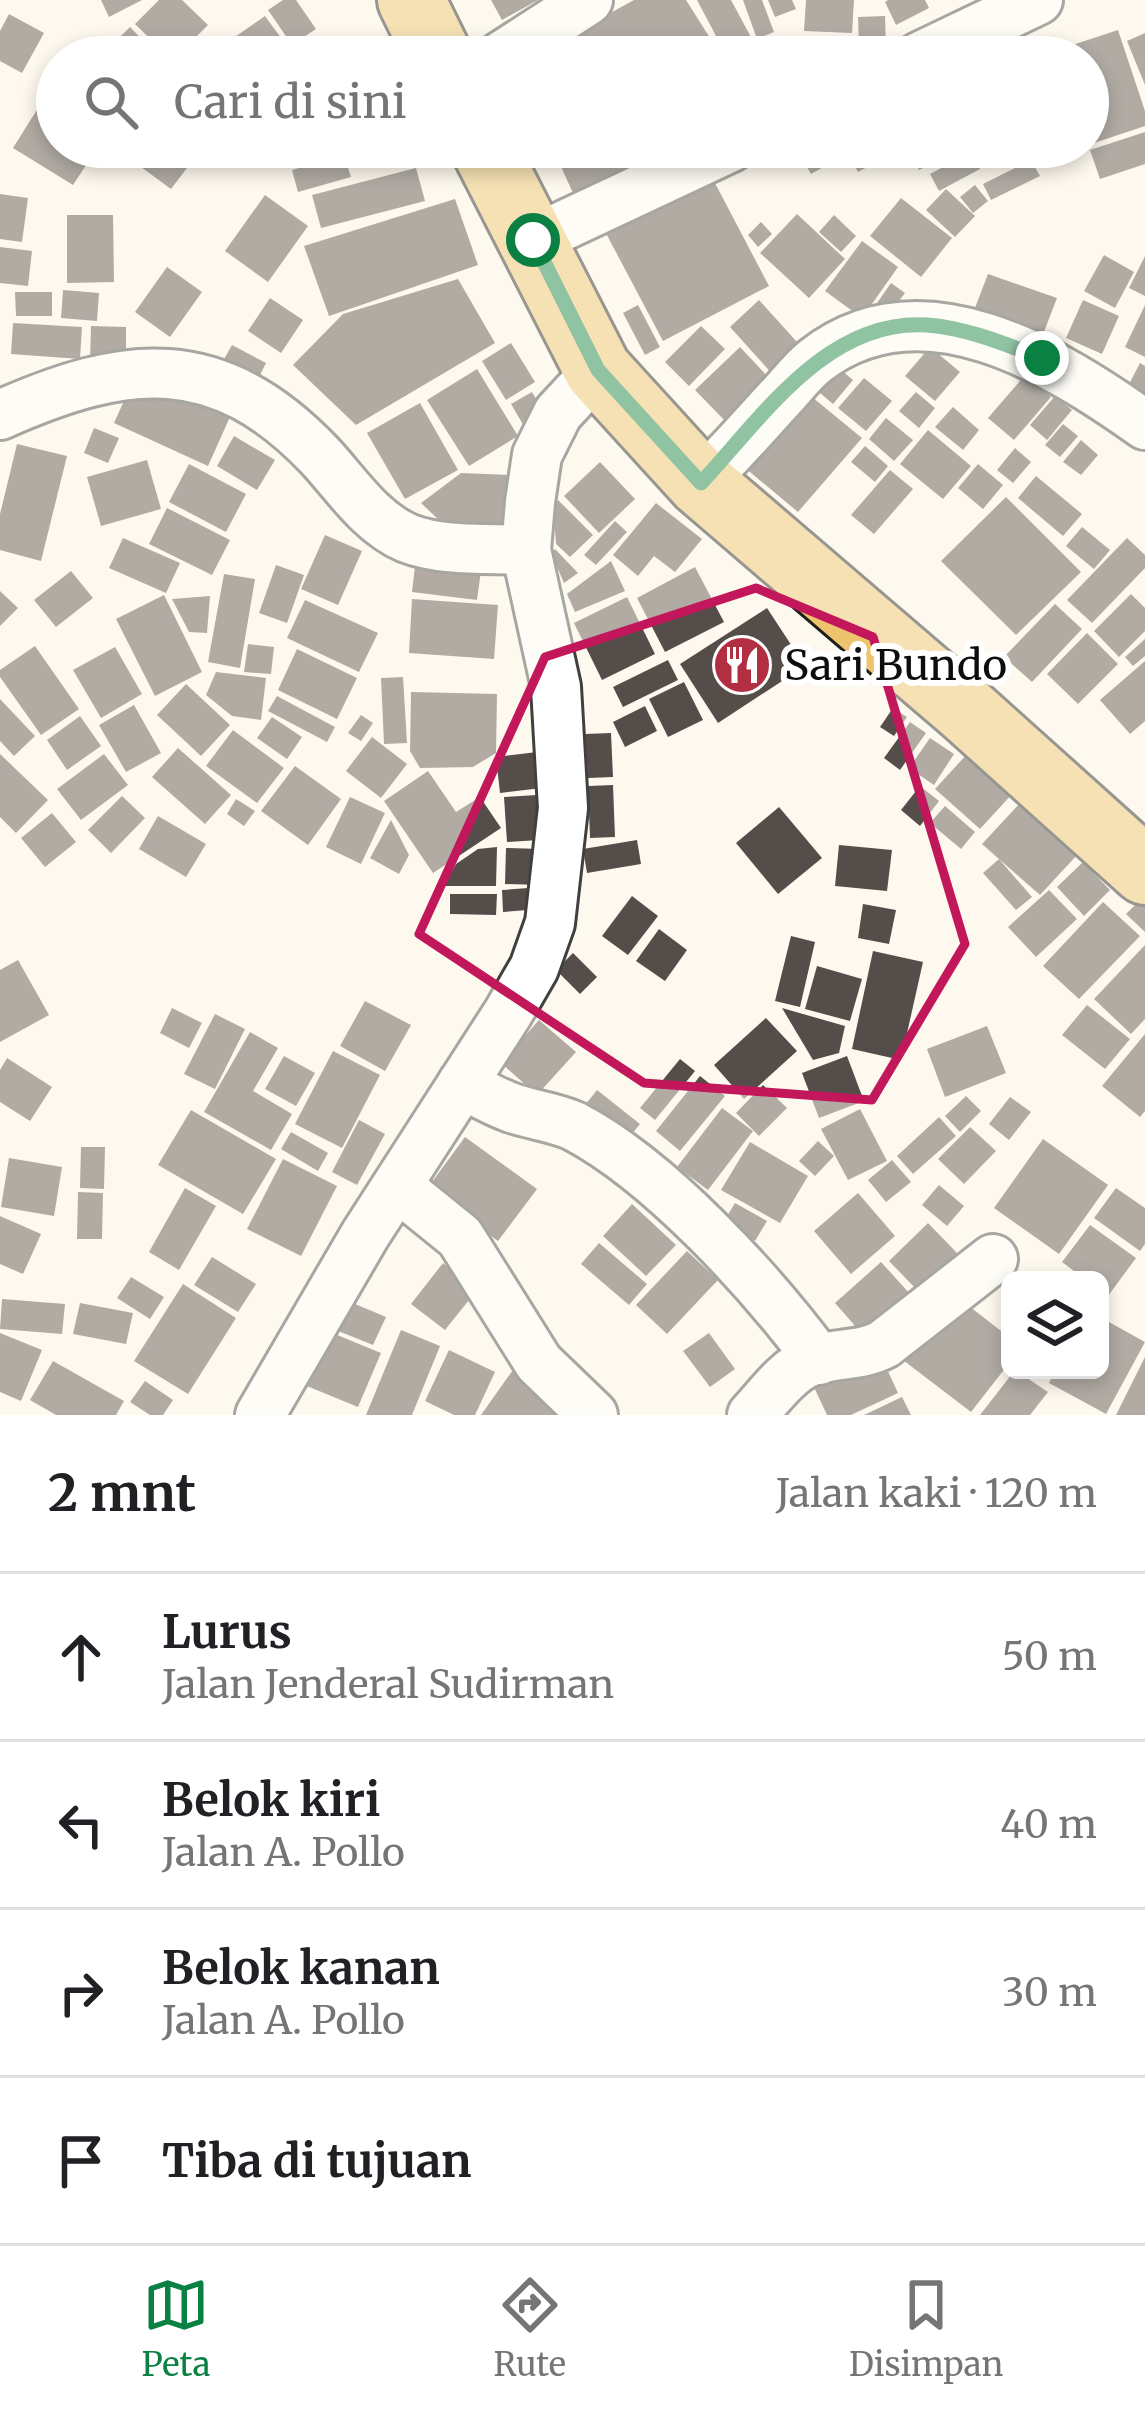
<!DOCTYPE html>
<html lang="id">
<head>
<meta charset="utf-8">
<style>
  body { margin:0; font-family:Merriweather,serif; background:#f2f2f2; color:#202124 }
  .controls { position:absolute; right:36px; bottom:36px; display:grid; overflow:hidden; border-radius:18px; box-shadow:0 6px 18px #0003 }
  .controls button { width:108px; height:108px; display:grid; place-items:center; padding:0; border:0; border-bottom:3px solid #e0e0e0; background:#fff; color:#202124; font:60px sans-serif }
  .stop { position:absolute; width:36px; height:36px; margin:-27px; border:9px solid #0b8043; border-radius:50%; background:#fff }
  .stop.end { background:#0b8043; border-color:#fff; box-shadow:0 3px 12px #0008 }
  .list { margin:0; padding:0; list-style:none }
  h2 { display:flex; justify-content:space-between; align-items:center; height:156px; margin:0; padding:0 48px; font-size:51px }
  h2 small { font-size:39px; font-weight:400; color:#757577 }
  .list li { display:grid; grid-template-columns:78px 1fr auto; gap:36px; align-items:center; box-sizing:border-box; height:168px; padding:0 48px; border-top:3px solid #e0e0e0 }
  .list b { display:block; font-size:45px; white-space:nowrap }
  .list p { margin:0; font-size:39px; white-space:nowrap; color:#757577 }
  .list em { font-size:39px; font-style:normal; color:#757577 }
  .icon { flex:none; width:66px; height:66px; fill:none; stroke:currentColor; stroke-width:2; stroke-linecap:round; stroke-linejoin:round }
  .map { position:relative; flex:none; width:1145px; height:1415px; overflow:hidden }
  .search { position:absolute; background:#fff; box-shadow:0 6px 18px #0003; left:36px; right:36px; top:36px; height:132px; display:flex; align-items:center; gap:30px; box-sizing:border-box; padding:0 42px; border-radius:66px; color:#757577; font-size:45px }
  .sheet { height:828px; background:#fff }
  nav { display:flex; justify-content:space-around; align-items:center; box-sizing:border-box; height:168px; border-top:3px solid #e0e0e0; background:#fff; font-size:33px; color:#757577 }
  nav a { display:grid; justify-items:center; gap:6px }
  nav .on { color:#0b8043 }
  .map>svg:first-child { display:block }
  .building { fill:#544d4a }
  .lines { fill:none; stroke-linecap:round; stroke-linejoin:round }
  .street-casing { stroke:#404040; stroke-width:54 }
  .primary-casing { stroke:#1e1e1e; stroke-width:72 }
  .street { stroke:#fff; stroke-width:48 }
  .primary { stroke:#eec36d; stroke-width:66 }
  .route { stroke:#0b8043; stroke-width:15 }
  .marked { fill:none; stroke:#c2185b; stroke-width:9; stroke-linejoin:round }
  .labels { text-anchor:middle; stroke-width:12; stroke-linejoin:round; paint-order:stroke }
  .poi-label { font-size:42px; fill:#0d0d0d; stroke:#fff; text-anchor:start }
</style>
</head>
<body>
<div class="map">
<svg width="1145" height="1415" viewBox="0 0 1145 1415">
  <rect width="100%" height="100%" fill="#fef9ee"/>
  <!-- building -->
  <g class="building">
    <path d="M101,0H142L109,17Z"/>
    <path d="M159,0H182L208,25L176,57H169L135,24Z"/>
    <path d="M283,0H296L316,29L292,45L268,10Z"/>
    <path d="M491,0H538L502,20Z"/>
    <path d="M634,0H686L722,57H530Z"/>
    <path d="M697,0H731L752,39L725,53Z"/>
    <path d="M743,0H762L774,32L757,39Z"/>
    <path d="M768,0H792L796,9L775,17Z"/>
    <path d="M806,0H854L852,33L804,31Z"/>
    <path d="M888,0H925L929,8L896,25L885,2Z"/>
    <path d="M9,14L44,33L22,73L0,61V31Z"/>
    <path d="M265,16L295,57H206Z"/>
    <path d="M885,16L886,47L859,49L858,17Z"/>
    <path d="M130,27L159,57L103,54Z"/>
    <path d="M1118,30L1145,111V126L1088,145V57L1039,56Z"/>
    <path d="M1145,33V85L1127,41Z"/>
    <path d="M1023,35L1029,57H958L957,53Z"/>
    <path d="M795,42L805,57H772Z"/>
    <path d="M389,43L392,57H341L340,53Z"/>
    <path d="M43,100L57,109V147H98L73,185L13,148Z"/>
    <path d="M1145,132V164L1100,179L1090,150Z"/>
    <path d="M157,147H203L171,189L141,167Z"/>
    <path d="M552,147H646L652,160L573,193Z"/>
    <path d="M796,147H838L843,156L811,174Z"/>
    <path d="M861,147H887L891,154L858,172L848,154Z"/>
    <path d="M909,147H967L919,170Z"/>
    <path d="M987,147H1012L1017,158L997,168Z"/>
    <path d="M971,152L980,169L939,191L930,174Z"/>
    <path d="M344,155L351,177L298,192L292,170Z"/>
    <path d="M1031,160L1040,176L991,200L983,184Z"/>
    <path d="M706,166L769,286L663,341L600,222Z"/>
    <path d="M416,168L425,201L321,228L312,195Z"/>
    <path d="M975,185L988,201L973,213L960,197Z"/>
    <path d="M946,189L975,216L955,237L926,210Z"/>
    <path d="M0,194L28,198L22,242L0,239Z"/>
    <path d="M265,195L308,226L268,282L225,251Z"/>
    <path d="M901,198L952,238L921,277L870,236Z"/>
    <path d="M455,199L478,265L329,316L304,246Z"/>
    <path d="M797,214L845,259L809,298L760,253Z"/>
    <path d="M67,215H113L114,282L67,283Z"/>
    <path d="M834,215L856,236L841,252L819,232Z"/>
    <path d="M761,222L772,234L758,247L748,235Z"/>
    <path d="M862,241L898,267L862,318L825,291Z"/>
    <path d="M0,247L32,251L28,286L0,283Z"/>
    <path d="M1104,255L1134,272L1115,308L1084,291Z"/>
    <path d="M1145,256V296L1129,288Z"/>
    <path d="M167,267L202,292L170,337L135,312Z"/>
    <path d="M988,274L1057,298L1042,337L973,313Z"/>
    <path d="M458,279L495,343L356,425L293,365L343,314Z"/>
    <path d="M891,283L905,293L890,313L877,303Z"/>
    <path d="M63,290L99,293L97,321L61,318Z"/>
    <path d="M15,292H52V316H16Z"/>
    <path d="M270,298L303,320L281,353L248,331Z"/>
    <path d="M759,300L806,352L776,378L730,327Z"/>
    <path d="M1083,300L1119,316L1102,354L1066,338Z"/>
    <path d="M638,305L660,347L645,355L623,313Z"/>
    <path d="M1145,305V357L1125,347Z"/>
    <path d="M13,323L82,327L80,359L11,354Z"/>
    <path d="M91,326L126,327V362H90Z"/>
    <path d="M701,326L725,349L689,386L665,362Z"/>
    <path d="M511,343L535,382L506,400L482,361Z"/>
    <path d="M232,345L266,363L253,389L218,370Z"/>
    <path d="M740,347L771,380L727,423L695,390Z"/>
    <path d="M930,347L960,372L935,401L905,376Z"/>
    <path d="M827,358L853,380L833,404L807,382Z"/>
    <path d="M1140,363L1145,366V399L1126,390Z"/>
    <path d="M477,369L518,436L469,466L427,400Z"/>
    <path d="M136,374L230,417L208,466L114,423Z"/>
    <path d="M1025,375L1051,397L1014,440L988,418Z"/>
    <path d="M864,378L892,401L866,431L838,408Z"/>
    <path d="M801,388L862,438L798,512L738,462Z"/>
    <path d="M532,392L546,416L525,428L511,404Z"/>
    <path d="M916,392L935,408L919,428L899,411Z"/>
    <path d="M1055,396L1072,410L1047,440L1030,425Z"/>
    <path d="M420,403L458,470L405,499L367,433Z"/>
    <path d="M953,407L979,430L963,450L935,427Z"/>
    <path d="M886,418L913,440L894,461L869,439Z"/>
    <path d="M1063,424L1078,436L1060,457L1045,445Z"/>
    <path d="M94,428L119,438L108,463L84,453Z"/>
    <path d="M928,430L971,466L943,499L900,464Z"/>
    <path d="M234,436L275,460L257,490L217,466Z"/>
    <path d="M1081,440L1098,455L1081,475L1063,462Z"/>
    <path d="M17,444L67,456L41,561L0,550V514Z"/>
    <path d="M865,446L888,466L875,482L851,462Z"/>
    <path d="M1015,448L1031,462L1013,483L997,470Z"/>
    <path d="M147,460L161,509L101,526L87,477Z"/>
    <path d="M600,462L635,499L599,533L564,496Z"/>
    <path d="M189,464L246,494L226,532L169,502Z"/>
    <path d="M978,464L1003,485L983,509L958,488Z"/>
    <path d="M890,470L913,489L874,534L851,515Z"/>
    <path d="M461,473L510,475L507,526L442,523L421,503Z"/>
    <path d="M1036,476L1082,514L1063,536L1018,498Z"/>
    <path d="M1006,497L1081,572L1016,635L941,561Z"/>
    <path d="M558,500L593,535L570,557L556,544L553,505Z"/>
    <path d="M656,503L702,539L675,572L654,556L638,576L613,555Z"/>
    <path d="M167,508L230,540L212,575L149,544Z"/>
    <path d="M615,521L627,532L596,565L584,555Z"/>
    <path d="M1082,527L1110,550L1094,569L1066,546Z"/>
    <path d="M325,535L362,551L338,605L301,589Z"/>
    <path d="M123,538L180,563L166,593L109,568Z"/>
    <path d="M1127,538L1145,555V568L1092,623L1067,600Z"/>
    <path d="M417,549L483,556L477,600L412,592Z"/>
    <path d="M555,549L578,573L564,583L551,553Z"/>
    <path d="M611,561L625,591L575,612L567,594Z"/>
    <path d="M276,565L304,575L287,623L259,613Z"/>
    <path d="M695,567L724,622L665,652L637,598Z"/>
    <path d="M71,571L93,598L56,627L34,600Z"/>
    <path d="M224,574L255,579L240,668L208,662Z"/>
    <path d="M0,591L18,608L0,626Z"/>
    <path d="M1131,594L1145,608V631L1119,657L1094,631Z"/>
    <path d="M164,595L202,672L155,696L116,619Z"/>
    <path d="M210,596L207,633L189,632L172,599Z"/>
    <path d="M627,597L655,654L602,680L574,623Z"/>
    <path d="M412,599L498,605L494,659L409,653Z"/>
    <path d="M305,600L378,633L359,672L287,638Z"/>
    <path d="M1055,604L1082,629L1032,682L1004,657Z"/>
    <path d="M767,608L805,666L718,723L680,664Z"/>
    <path d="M1087,633L1118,664L1078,704L1047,674Z"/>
    <path d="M1145,639V656L1133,666L1125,657Z"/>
    <path d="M248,644L274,647L271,674L244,672Z"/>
    <path d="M35,646L79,709L41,735L0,677V670Z"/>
    <path d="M115,647L142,694L101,718L73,670Z"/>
    <path d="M297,649L357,678L337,719L278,690Z"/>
    <path d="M668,660L678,680L623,707L613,687Z"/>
    <path d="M1145,661V721L1130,734L1100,700Z"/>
    <path d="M216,672L266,678L261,720L232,716L206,695Z"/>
    <path d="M403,677L407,743L384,744L381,678Z"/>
    <path d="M684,682L703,720L668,737L649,699Z"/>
    <path d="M186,684L230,725L201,756L157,715Z"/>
    <path d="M411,692L497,694L496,753L473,767L420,768L410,751Z"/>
    <path d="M277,696L335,727L327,742L268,711Z"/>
    <path d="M0,699L35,736L14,756L0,741Z"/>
    <path d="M134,705L161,753L126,772L99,725Z"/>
    <path d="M645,706L657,731L625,747L613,722Z"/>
    <path d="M893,708L907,717L894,736L880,727Z"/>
    <path d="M361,715L373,723L361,741L348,733Z"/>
    <path d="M80,716L101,746L67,770L47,740Z"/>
    <path d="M272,717L302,737L287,759L257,738Z"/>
    <path d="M910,722L926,733L900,770L884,758Z"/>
    <path d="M233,730L284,768L257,803L206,766Z"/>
    <path d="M611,733L613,777L588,778L585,734Z"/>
    <path d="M372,737L407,764L381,798L346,771Z"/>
    <path d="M930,738L954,754L934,785L909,768Z"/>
    <path d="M178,748L231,795L205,824L152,777Z"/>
    <path d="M537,752L542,788L500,793L496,757Z"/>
    <path d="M968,753L1013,793L980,829L935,789Z"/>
    <path d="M0,754L48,800L16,833L0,817Z"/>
    <path d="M104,754L128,785L81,820L57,789Z"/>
    <path d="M295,766L341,799L308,845L261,811Z"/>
    <path d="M428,771L456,812L480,797L501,828L433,873L384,801Z"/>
    <path d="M613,785L615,837L590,838L588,786Z"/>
    <path d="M920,786L939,801L920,826L901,810Z"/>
    <path d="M537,795L539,840L507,842L504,797Z"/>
    <path d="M122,796L145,818L111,853L88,830Z"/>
    <path d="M350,797L385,813L361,864L326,847Z"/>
    <path d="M236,799L255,811L244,826L227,814Z"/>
    <path d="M1021,802L1078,854L1040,895L982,844Z"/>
    <path d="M945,806L975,832L961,849L930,823Z"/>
    <path d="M779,807L822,858L778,894L736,843Z"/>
    <path d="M52,813L76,842L45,867L21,838Z"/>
    <path d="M158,816L206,844L186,877L139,849Z"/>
    <path d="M391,820L409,855L399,874L370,858Z"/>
    <path d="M637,840L641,864L587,873L583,849Z"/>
    <path d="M839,845L892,850L887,891L835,886Z"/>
    <path d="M497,847L496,886H444L456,864L478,849Z"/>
    <path d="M506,848L541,849L540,885L505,884Z"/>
    <path d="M999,859L1032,897L1016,910L983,873Z"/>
    <path d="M1083,862L1110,890L1084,916L1057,887Z"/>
    <path d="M528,888V910L503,912L502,890Z"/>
    <path d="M1049,890L1077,919L1036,957L1008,927Z"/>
    <path d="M450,894H497L496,915L450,914Z"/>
    <path d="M1145,895V932L1126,914Z"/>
    <path d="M632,896L658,916L628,955L602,936Z"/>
    <path d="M1103,902L1140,936L1079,999L1043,966Z"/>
    <path d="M863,904L896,910L889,944L858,938Z"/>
    <path d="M659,929L687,950L665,981L636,961Z"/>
    <path d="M791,936L815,942L800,1007L775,1001Z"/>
    <path d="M1145,945V1019L1131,1034L1094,999Z"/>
    <path d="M873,951L923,962L901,1060L852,1049Z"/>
    <path d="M573,953L597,977L580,994L556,970Z"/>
    <path d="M18,960L49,1015L0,1042V970Z"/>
    <path d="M817,966L862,979L850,1021L805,1009Z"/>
    <path d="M365,1001L411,1025L385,1071L340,1046Z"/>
    <path d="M1087,1005L1130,1039L1105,1069L1062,1035Z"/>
    <path d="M172,1008L202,1023L189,1048L160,1033Z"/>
    <path d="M782,1008L845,1026L839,1053L813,1060Z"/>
    <path d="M215,1014L245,1029L215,1089L184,1074Z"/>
    <path d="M766,1018L797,1051L744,1099L714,1065Z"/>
    <path d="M539,1020L576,1052L537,1095L501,1063Z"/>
    <path d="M987,1026L1006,1073L945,1097L927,1049Z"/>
    <path d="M250,1032L278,1048L253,1091L292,1114L271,1150L204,1112Z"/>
    <path d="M1145,1034V1111L1140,1117L1102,1086Z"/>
    <path d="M333,1051L380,1075L342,1148L295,1124Z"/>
    <path d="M284,1056L315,1073L296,1106L265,1089Z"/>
    <path d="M847,1056L864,1101L819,1118L802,1073Z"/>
    <path d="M7,1058L52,1087L30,1121L0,1102V1070Z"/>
    <path d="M680,1059L695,1071L655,1120L640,1108Z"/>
    <path d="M700,1076L725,1096L680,1151L656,1131Z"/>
    <path d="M763,1085L787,1108L759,1136L736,1113Z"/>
    <path d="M597,1090L640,1124L625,1143L581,1110Z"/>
    <path d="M966,1096L981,1111L960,1132L945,1116Z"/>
    <path d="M1010,1097L1031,1112L1009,1140L989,1124Z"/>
    <path d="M722,1108L753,1131L708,1190L677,1167Z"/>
    <path d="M860,1109L887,1161L848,1180L821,1129Z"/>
    <path d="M191,1110L276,1159L243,1214L158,1165Z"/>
    <path d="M939,1117L956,1136L913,1174L897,1156Z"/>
    <path d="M359,1120L385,1134L357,1185L332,1172Z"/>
    <path d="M970,1127L996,1151L964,1184L938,1159Z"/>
    <path d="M291,1132L328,1153L318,1171L281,1149Z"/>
    <path d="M465,1137L537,1189L498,1241L426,1190Z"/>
    <path d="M1043,1139L1108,1185L1059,1254L994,1208Z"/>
    <path d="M818,1141L834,1156L815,1176L799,1161Z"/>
    <path d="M750,1142L808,1176L780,1223L721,1190Z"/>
    <path d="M81,1147H105L104,1189L80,1188Z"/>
    <path d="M9,1158L62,1167L54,1216L1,1207Z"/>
    <path d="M283,1159L337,1186L301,1256L247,1229Z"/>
    <path d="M892,1160L911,1182L886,1202L868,1180Z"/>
    <path d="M939,1185L964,1206L947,1226L922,1205Z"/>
    <path d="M185,1188L216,1206L179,1270L149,1252Z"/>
    <path d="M1116,1188L1145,1208V1244L1140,1251L1094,1218Z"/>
    <path d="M78,1192L103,1193L102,1239H77Z"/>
    <path d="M858,1193L895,1236L851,1274L814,1231Z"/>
    <path d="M735,1203L767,1221L755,1241L723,1223Z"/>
    <path d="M632,1204L676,1245L646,1276L603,1236Z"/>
    <path d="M0,1216L41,1234L23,1274L0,1264Z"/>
    <path d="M928,1223L958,1254L918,1291L889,1261Z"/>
    <path d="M1090,1225L1136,1258L1108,1296L1100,1291V1280H1086L1062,1262Z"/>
    <path d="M599,1243L647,1284L629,1305L581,1264Z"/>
    <path d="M687,1251L718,1280L667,1334L636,1305Z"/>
    <path d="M212,1257L256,1284L238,1312L194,1285Z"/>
    <path d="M881,1262L911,1295L864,1336L835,1303Z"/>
    <path d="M443,1263L477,1290L445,1330L411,1304Z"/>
    <path d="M131,1277L164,1297L150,1319L117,1298Z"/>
    <path d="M183,1284L236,1318L188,1394L134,1361Z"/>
    <path d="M951,1292L1010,1338V1362L971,1412L899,1357Z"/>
    <path d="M2,1299L65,1304L62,1334L0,1329Z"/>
    <path d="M348,1301L386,1317L373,1345L336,1330Z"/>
    <path d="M80,1303L133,1313L126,1344L73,1334Z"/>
    <path d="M1100,1317L1145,1342L1106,1414L1049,1383L1056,1370H1100Z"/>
    <path d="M325,1330L381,1353L358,1407L302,1384Z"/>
    <path d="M401,1330L440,1346L412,1415H366Z"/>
    <path d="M0,1333L42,1350L21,1401L0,1392Z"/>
    <path d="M709,1333L735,1369L710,1387L683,1351Z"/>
    <path d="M449,1350L495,1372L475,1415H454L425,1401Z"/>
    <path d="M879,1352L898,1393L851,1415H827L812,1383Z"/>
    <path d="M1145,1357V1415H1116Z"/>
    <path d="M53,1361L124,1401L116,1415H56L30,1400Z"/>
    <path d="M515,1367L562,1415H481Z"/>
    <path d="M1015,1370L1048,1392L1030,1415H980Z"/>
    <path d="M145,1381L173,1400L163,1415H150L130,1402Z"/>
    <path d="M902,1397L911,1415H864Z"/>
  </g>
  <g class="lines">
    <!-- street casing -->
    <g class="street-casing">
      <g id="street">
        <path d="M500,57L588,0"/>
        <path d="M919,57L1038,0"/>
        <path d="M533,240L731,147"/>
        <path d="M0,415C126,359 217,348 320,456C346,484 370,522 407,538C442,552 489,548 526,550"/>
        <path d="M701,483C727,456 752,429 777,401C790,388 801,372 815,361C921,278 1055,361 1145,425"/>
        <path d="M462,1084C478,1092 495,1102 512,1108C532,1115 554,1117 574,1126C660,1171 761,1282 819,1360"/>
        <path d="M397,1186L460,1237L539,1363L593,1415"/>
        <path d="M260,1415L365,1235L508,1013L534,968L550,923L563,808L556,687L526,550L530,502L537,455L558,413L598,370"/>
        <path d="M752,1415C768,1398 787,1371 809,1362C834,1352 860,1357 884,1344L993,1259"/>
      </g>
    </g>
    <!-- primary casing -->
    <g class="primary-casing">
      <g id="primary">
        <path d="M411,0L439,57"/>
        <path d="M484,147L598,370L701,483L967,711L1145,871"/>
      </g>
    </g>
    <!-- street -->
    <use href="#street" class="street"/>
    <!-- primary -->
    <use href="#primary" class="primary"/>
  </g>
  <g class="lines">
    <!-- route -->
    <path class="route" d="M533,240L598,370L701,483C761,419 827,318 927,325C967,328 1005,344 1042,358"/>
  </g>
  <!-- marked area -->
  <path d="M0 0H1145V1415H0ZM756,588L873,637L965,944L872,1100L644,1083L419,934L545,657Z" fill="#fef9ee" fill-opacity=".55" fill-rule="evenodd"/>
  <path class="marked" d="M756,588L873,637L965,944L872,1100L644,1083L419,934L545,657Z"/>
  <!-- icons -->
  <defs>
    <g id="restaurant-disc" transform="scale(3)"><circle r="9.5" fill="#b22f41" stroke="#fff"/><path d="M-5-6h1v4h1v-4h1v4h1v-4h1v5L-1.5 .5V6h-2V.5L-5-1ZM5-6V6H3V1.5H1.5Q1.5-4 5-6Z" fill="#fff"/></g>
  </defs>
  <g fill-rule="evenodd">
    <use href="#restaurant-disc" x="742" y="665"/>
  </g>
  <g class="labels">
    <!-- poi labels -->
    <g class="poi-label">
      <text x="784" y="680">Sari Bundo</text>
    </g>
  </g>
</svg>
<div class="controls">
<button><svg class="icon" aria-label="layers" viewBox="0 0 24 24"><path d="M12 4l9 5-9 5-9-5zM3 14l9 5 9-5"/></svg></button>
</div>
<div class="stop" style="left:533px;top:240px"></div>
<div class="stop end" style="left:1042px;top:358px"></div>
<div class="search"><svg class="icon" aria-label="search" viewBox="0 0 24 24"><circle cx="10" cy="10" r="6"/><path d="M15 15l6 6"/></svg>Cari di sini</div>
</div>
<section class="sheet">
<h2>2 mnt<small>Jalan kaki · 120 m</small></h2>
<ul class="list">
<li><svg class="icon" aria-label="ahead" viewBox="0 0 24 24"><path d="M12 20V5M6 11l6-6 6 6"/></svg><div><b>Lurus</b><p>Jalan Jenderal Sudirman</p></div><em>50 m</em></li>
<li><svg class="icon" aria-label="left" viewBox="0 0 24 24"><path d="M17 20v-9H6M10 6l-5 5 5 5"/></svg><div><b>Belok kiri</b><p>Jalan A. Pollo</p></div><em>40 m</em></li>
<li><svg class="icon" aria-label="right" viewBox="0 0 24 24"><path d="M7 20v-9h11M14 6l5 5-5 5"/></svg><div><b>Belok kanan</b><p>Jalan A. Pollo</p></div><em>30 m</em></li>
<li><svg class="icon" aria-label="arrive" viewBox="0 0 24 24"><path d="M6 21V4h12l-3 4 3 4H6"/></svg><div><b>Tiba di tujuan</b></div></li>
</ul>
</section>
<nav>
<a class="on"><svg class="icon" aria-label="map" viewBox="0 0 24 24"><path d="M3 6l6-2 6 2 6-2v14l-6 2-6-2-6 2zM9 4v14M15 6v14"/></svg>Peta</a>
<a><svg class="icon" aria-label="directions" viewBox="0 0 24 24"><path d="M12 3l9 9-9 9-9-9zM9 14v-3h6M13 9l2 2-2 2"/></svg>Rute</a>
<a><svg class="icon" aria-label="saved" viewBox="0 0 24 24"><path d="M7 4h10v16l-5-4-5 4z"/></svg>Disimpan</a>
</nav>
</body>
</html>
